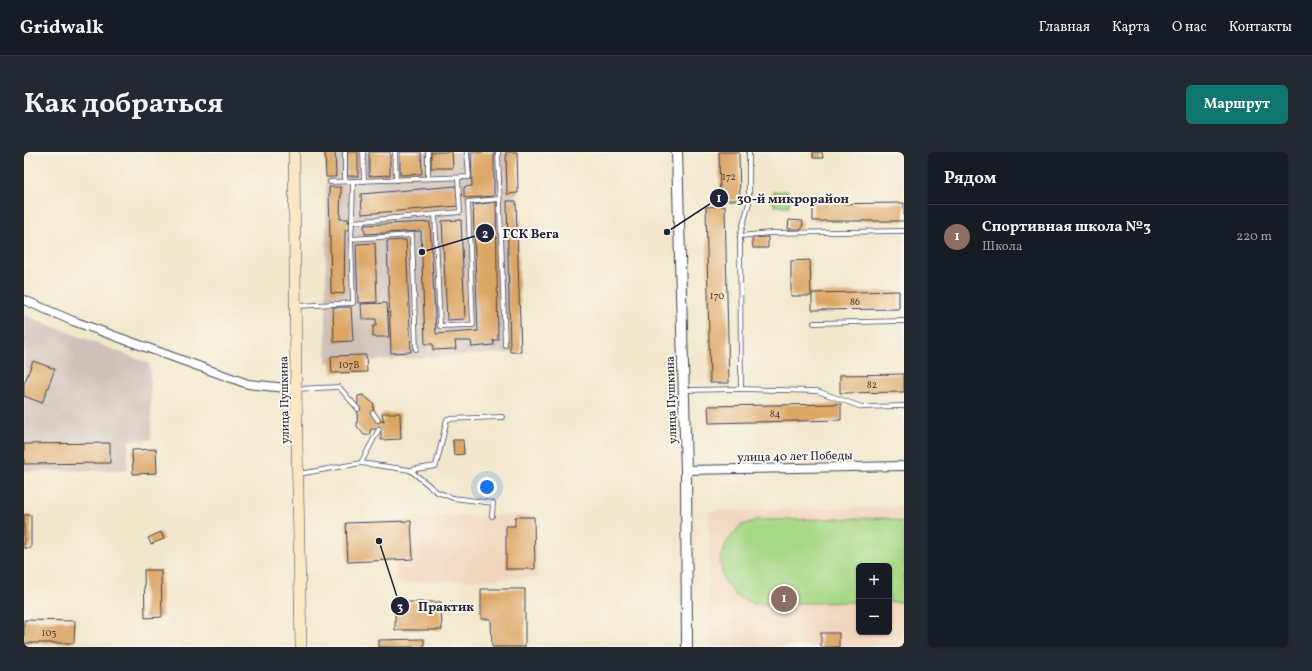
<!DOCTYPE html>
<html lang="ru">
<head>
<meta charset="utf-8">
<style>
  body { margin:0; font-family:Vollkorn,serif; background:#242831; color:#f1f3f6 }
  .controls { position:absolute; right:12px; bottom:12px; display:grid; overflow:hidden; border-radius:6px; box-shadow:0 1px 3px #0004 }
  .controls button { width:36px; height:36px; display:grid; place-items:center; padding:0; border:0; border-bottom:1px solid #363941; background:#171b24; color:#f1f3f6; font:20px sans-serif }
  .you { position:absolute; left:463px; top:335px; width:14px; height:14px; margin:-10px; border:3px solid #fff; border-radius:50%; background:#1a73e8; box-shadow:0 0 0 6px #1a73e833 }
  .badge { display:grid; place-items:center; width:26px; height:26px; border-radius:50%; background:#0f766e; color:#fff; font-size:13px; font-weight:700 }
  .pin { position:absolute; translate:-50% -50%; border:2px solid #fff; box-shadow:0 1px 4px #0006 }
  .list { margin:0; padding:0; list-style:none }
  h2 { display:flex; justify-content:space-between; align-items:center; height:52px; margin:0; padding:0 16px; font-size:17px }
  h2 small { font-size:13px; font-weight:400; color:#9ea1a6 }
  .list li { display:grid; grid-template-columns:26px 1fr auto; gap:12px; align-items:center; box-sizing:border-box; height:64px; padding:0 16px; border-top:1px solid #363941 }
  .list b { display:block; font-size:15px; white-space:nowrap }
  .list p { margin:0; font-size:13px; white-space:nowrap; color:#9ea1a6 }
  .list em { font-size:13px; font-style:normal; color:#9ea1a6 }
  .map { position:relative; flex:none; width:880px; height:495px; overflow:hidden; border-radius:6px }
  header { display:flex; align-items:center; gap:24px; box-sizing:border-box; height:56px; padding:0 20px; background:#171b24; border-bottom:1px solid #363941 }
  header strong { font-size:19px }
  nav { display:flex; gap:22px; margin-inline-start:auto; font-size:14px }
  .intro { display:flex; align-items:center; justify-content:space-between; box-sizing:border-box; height:96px; padding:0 24px }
  h1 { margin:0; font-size:28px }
  .button { padding:10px 18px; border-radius:6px; background:#0f766e; color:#fff; font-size:14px; font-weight:700 }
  main { display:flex; gap:24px; padding:0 24px }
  aside { flex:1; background:#171b24; border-radius:6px; box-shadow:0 1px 3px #0004 }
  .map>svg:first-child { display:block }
  .built { fill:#f1d5bd; fill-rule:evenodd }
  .industrial { fill:#cec1ba }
  .green { fill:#a5d785; stroke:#647c60 }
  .building { fill:#dca563 }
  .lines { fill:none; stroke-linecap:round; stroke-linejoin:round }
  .service-casing { stroke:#414051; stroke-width:5.5 }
  .minor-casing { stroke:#414051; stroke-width:10 }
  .tertiary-casing { stroke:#414051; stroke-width:12 }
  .secondary-casing { stroke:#414051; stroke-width:12 }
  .service { stroke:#fff; stroke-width:4 }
  .minor { stroke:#fff; stroke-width:8 }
  .tertiary { stroke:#fff; stroke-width:10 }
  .secondary { stroke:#fae7c3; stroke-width:11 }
  .labels { text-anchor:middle; stroke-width:4; stroke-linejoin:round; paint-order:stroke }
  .number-label { font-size:10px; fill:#504345 }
  .street-label { font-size:12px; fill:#22223b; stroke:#fbf7ec }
  .leader { fill:none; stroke:#22223b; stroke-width:1.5 }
  .callout-dot { fill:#22223b; stroke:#fbf7ec; stroke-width:1.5 }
  .mark-label { font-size:12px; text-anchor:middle; font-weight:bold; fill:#fff }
  .callout-label { font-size:13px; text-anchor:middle; font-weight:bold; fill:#22223b; stroke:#fbf7ec; stroke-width:4; stroke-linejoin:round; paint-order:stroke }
</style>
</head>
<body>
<header>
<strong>Gridwalk</strong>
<nav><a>Главная</a><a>Карта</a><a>О нас</a><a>Контакты</a></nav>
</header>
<div class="intro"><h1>Как добраться</h1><a class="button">Маршрут</a></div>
<main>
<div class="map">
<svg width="880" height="495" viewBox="0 0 880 495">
  <rect width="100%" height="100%" fill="#fbf7ec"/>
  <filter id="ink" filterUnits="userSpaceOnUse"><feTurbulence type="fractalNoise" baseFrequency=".025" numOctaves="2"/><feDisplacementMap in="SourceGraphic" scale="8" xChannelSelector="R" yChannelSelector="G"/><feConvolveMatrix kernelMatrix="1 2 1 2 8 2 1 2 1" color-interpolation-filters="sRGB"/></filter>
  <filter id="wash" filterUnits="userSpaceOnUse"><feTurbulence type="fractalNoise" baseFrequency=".012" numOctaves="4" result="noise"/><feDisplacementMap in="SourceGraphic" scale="16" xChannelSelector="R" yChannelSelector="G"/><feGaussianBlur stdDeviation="0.9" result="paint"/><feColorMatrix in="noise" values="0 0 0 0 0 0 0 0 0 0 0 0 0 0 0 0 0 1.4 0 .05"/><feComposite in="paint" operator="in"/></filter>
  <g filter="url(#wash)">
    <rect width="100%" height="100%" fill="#f1e7cc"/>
    <!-- built -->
    <g class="built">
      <path d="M880,355V495H685V359ZM835,414H865V480H835Z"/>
      <path d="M512,363L513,425L371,431V409L390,408L388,365Z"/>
    </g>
    <!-- industrial -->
    <g class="industrial">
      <path d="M302,0H492L497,200L302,211Z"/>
      <path d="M0,163L126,212L127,288H105L103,318L0,319Z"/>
    </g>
    <!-- green -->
    <g class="green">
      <path d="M764,39L765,54H750L749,40Z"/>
      <path d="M863,366L880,371V449L879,450H865V414H835V450L730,452L712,444L700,429L696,409L702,391L716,374L732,368Z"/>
    </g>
    <g id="blocks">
      <!-- building -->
      <g class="building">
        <path d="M301,0H311L312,25H302Z"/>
        <rect x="323" y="0" width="11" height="24"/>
        <path d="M345,0H366V23L345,24Z"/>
        <path d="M376,0H397L398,22L376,23Z"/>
        <path d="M407,0H428L429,16H407Z"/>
        <path d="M447,0H470V44L440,46V35L448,34Z"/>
        <path d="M482,0H493L494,41L483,42Z"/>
        <path d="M695,0H715L716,48H696Z"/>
        <path d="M789,0H798L799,6H789Z"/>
        <path d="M432,34L434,54L338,62L337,42Z"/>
        <path d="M305,35H317L316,67H324L325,78H321L320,142L307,141Z"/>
        <path d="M483,49H492L497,200H486Z"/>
        <path d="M472,50L474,188H469L470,193L448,195L447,189H431L432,197L409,198V192H401L397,79L341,82L340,73L406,70L412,182L454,179L449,53Z"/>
        <path d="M880,51V69H789V52Z"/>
        <path d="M701,54L705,231H686L682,55Z"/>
        <path d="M437,68L441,167L423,168L418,69Z"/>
        <path d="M765,68L779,69L778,77H764Z"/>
        <path d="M744,85V96H729L728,86Z"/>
        <path d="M382,88L387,200L367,201L363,89Z"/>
        <path d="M351,91L353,150L334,151L332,92Z"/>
        <path d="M786,108L787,144H767V109Z"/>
        <path d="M875,139V157L788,158V141Z"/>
        <path d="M363,151L365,185H349V174H352V167H338L337,152Z"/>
        <path d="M309,155H327L329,189L310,190Z"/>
        <path d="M342,203L343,220L308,221L307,204Z"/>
        <path d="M9,209L31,217L18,251L0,244V232Z"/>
        <path d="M880,222V240L816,241V223Z"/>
        <path d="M339,243L350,252L349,261L354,268L360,270L358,261H376L377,287L357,288V279L355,277H347L345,283H340L333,274L334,244Z"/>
        <path d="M817,252V268L685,271L684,254Z"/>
        <path d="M429,288H439L440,302L430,303Z"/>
        <path d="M86,291V311L0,312V292Z"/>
        <path d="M132,297L133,321L109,322L108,298Z"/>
        <rect x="0" y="363" width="7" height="33"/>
        <path d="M491,365H510L511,417H482V374H491Z"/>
        <path d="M387,369L389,407L324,410L322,371Z"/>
        <path d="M137,380L140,387L127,392L124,386Z"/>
        <path d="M120,418H137L138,465L121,466Z"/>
        <path d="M457,437H501V495H468L467,467H457Z"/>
        <path d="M371,450H417L418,478H371Z"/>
        <path d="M0,468L51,469L50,491H0Z"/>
        <rect x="797" y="481" width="18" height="14"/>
        <path d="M400,487V495H355V488Z"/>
      </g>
    </g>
  </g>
  <g filter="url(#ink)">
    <use href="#blocks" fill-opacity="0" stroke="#414051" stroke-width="1"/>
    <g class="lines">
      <!-- service casing -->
      <g class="service-casing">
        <g id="service">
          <path d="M321,0V29"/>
          <path d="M339,0L340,29"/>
          <path d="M371,0L372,28"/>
          <path d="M404,0V25"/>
          <path d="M474,0L481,193"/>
          <path d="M329,29L328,70L436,60L434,27"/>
          <path d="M306,30L445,25L443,0"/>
          <path d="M411,63L416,174L449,173L444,50L475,47"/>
          <path d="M716,84L725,51V0"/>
          <path d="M327,87L328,70"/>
          <path d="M273,154L329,151L327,87L388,83L392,197"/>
          <path d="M790,171L880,169"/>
          <path d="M272,237L315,235L334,257"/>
          <path d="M717,237L716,84L746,81L880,79"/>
          <path d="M661,238L717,237L793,239L838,255L880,254"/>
          <path d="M349,261L354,268"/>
          <path d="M337,311L355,277"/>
          <path d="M386,318L413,340L429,346L469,351L468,364"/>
          <path d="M275,322L337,311L386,318L412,314L423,267L478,265"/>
        </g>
      </g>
      <!-- minor casing -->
      <g class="minor-casing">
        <g id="minor">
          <path d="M0,148L49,169L224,232L272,237"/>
          <path d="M662,318L880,314"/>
        </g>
      </g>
      <!-- tertiary casing -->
      <g class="tertiary-casing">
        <path id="tertiary" d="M653,0L662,318L663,495"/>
      </g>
      <!-- secondary casing -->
      <g class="secondary-casing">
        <path id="secondary" d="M270,0L272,237L277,495"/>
      </g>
      <!-- service -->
      <use href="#service" class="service"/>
      <!-- minor -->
      <use href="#minor" class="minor"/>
      <!-- tertiary -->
      <use href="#tertiary" class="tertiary"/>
      <!-- secondary -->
      <use href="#secondary" class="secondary"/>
    </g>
  </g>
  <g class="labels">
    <!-- number labels -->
    <g class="number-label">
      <text x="705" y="28">172</text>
      <text x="693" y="147">170</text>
      <text x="831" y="153">86</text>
      <text x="325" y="216">107В</text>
      <text x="848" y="236">82</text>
      <text x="751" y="265">84</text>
      <text x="25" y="484">103</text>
    </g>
    <!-- street labels -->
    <g class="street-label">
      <text transform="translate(260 248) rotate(-91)" y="4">улица Пушкина</text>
      <text transform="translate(647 248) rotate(-92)" y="4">улица Пушкина</text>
      <text transform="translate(771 304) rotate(-1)" y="4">улица 40 лет Победы</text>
    </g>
  </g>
  <!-- callouts -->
  <path class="leader" d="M643 80L695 46M398 100L461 81M355 389L376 454"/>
  <g class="callout-dot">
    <circle cx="643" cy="80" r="4"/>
    <circle cx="398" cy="100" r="4"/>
    <circle cx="355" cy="389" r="4"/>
    <circle cx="695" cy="46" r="10"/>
    <circle cx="461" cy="81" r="10"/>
    <circle cx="376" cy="454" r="10"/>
  </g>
  <g class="mark-label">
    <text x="695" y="50">1</text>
    <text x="461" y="86">2</text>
    <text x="376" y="459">3</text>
  </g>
  <g class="callout-label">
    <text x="769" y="51">30-й микрорайон</text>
    <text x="507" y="86">ГСК Вега</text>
    <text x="422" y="459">Практик</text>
  </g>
</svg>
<div class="controls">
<button>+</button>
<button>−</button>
</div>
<div class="you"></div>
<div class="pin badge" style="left:760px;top:447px;background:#8d6e63">1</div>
</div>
<aside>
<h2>Рядом<small></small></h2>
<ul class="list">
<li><span class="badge" style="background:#8d6e63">1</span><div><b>Спортивная школа №3</b><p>Школа</p></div><em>220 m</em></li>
</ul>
</aside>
</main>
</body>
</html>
